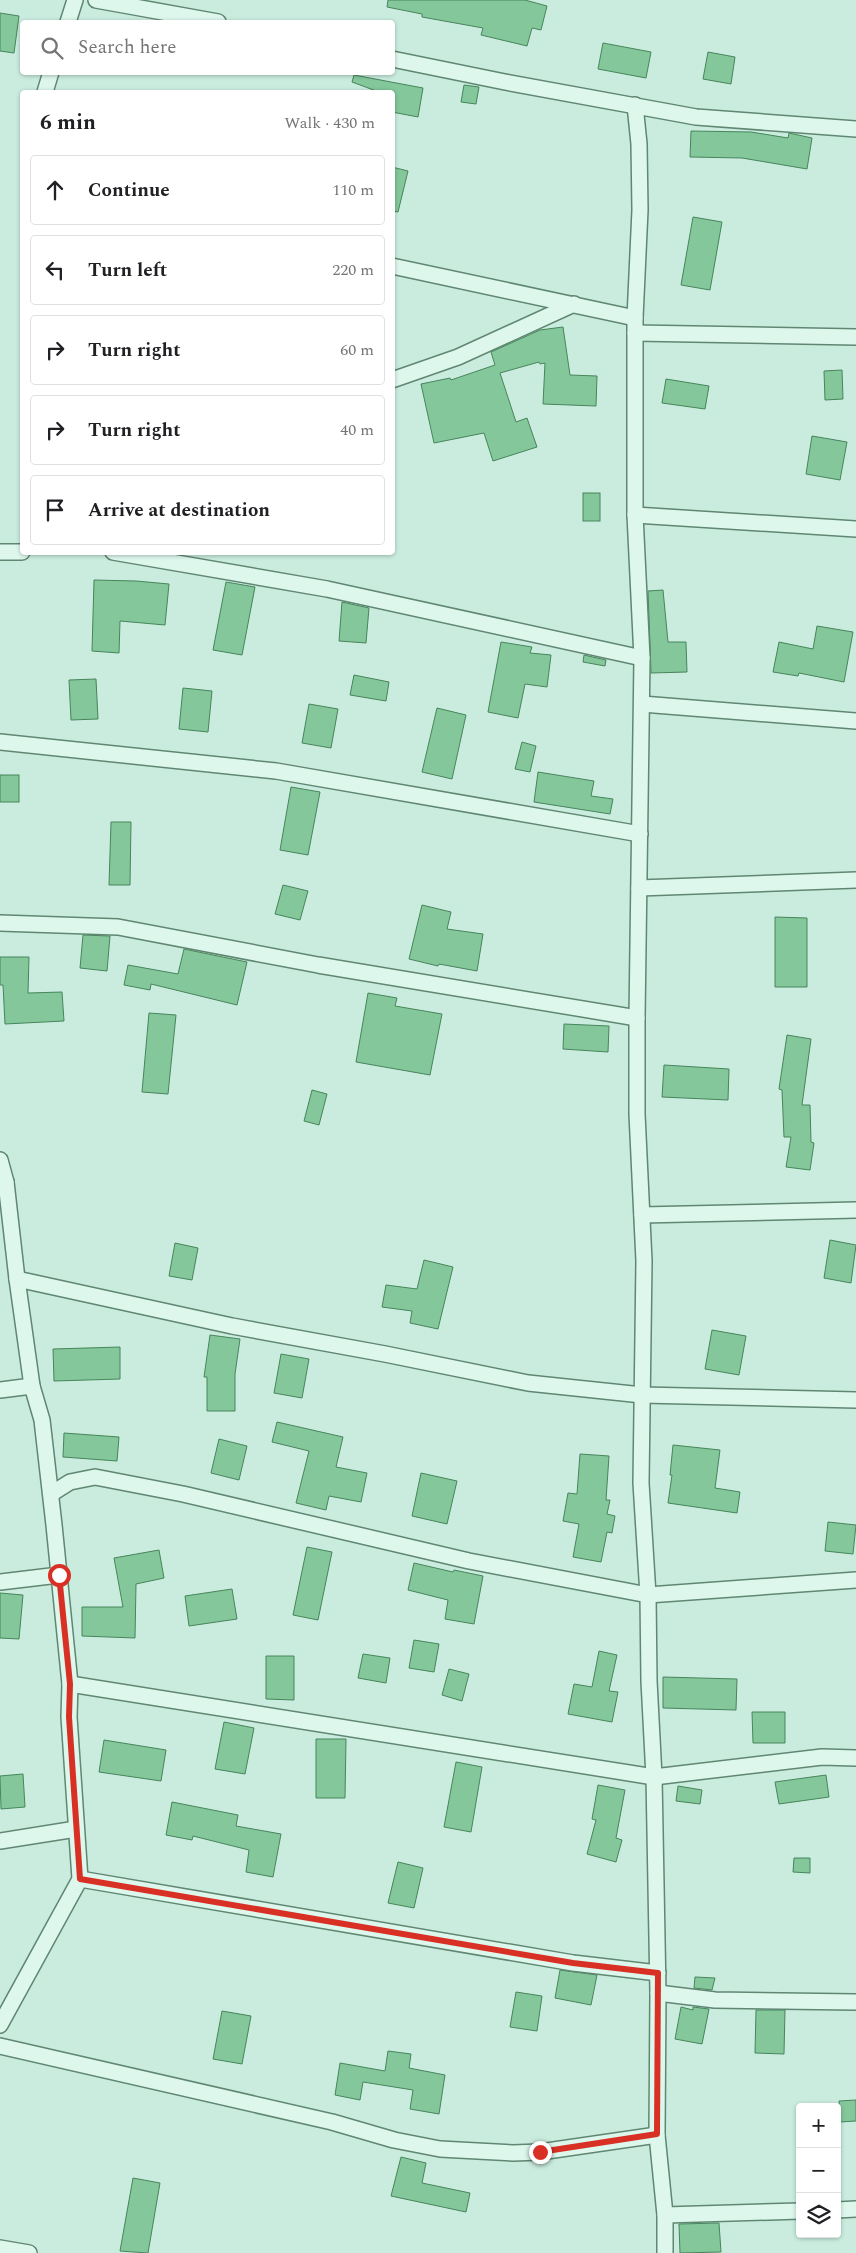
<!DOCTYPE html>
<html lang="en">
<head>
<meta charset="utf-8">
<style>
  body { margin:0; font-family:Spectral,serif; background:#f2f2f2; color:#202124 }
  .controls { position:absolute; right:15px; bottom:15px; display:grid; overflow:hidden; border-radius:5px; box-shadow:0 1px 4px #0004 }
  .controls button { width:45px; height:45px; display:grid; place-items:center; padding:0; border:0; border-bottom:1px solid #e0e0e0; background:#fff; color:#202124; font:25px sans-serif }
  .stop { position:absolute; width:15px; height:15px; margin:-11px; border:4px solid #d93025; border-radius:50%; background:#fff }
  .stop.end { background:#d93025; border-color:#fff; box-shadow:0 1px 5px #0008 }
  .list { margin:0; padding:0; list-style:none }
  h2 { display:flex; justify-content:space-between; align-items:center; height:65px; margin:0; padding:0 20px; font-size:21px }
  h2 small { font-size:16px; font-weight:400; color:#757577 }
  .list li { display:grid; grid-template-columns:32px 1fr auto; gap:15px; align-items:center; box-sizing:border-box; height:70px; margin:0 10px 10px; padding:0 10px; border:1px solid #e0e0e0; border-radius:5px }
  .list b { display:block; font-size:19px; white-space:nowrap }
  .list em { font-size:16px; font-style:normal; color:#757577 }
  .icon { flex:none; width:28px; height:28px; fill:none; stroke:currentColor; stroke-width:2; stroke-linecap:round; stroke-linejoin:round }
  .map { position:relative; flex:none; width:856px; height:2253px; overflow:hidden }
  .search { position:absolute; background:#fff; box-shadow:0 1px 4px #0004; left:20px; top:20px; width:375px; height:55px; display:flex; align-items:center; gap:12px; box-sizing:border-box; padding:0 18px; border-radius:5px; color:#757577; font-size:19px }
  .panel { position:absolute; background:#fff; box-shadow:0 1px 4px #0004; left:20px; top:90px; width:375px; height:465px; border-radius:5px }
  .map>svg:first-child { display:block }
  .building { fill:#83c79a; stroke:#47855b }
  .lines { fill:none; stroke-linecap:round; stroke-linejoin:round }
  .street-casing { stroke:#608772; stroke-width:18 }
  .street { stroke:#ddf7ed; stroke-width:15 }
  .route { stroke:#d93025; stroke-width:6 }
</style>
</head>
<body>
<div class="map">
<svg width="856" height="2253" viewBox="0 0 856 2253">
  <rect width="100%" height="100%" fill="#caecdf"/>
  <!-- building -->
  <g class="building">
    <path d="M388,0H525L547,6L541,30L532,28L527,46L481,35L483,28L422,17V14L387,7Z"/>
    <path d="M0,13L19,16L14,53L0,51Z"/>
    <path d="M603,43L651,52L646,78L598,69Z"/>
    <path d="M708,52L735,57L731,84L703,79Z"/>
    <path d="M354,75L423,88L418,117L392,112V92H379L352,82Z"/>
    <path d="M464,85L479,87L476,104L461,102Z"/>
    <path d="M691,131L751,132L788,138L789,133L812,138L807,169L742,158L690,157Z"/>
    <path d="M392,167L408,171L398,212L392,211Z"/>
    <path d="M693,217L722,222L710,290L681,285Z"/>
    <path d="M563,327L570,375L597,376L596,406L543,404L545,363L540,364L539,362L500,373L516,422L527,418L537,447L493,461L484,433L434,443L421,384L450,378L451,380L495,365L491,352L540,330Z"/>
    <path d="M842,370L843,399L825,400L824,371Z"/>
    <path d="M666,379L709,386L705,409L662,403Z"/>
    <path d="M812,436L847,442L840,480L806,474Z"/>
    <rect x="583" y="493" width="17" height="28"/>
    <path d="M94,580L136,581L169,584L165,625L120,621L119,653L92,651Z"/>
    <path d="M226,582L255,587L242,655L213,650Z"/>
    <path d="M663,590L668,642H686L687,672L651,673L648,591Z"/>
    <path d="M342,602L369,608L366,643L339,641Z"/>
    <path d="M817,626L853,632L844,682L799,673L798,676L773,672L779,642L813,649Z"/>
    <path d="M501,642L532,647L530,653L551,655L547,687L525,684L518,718L488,712Z"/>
    <path d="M584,655L606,660L605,666L583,662Z"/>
    <path d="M354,675L389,682L386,701L350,695Z"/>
    <path d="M96,679L98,719L71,720L69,680Z"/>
    <path d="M183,688L212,691L208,732L179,729Z"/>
    <path d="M309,704L338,709L331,748L302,743Z"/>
    <path d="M437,708L466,715L452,779L422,772Z"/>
    <path d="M522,742L536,746L530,772L515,769Z"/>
    <path d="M538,772L594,781L591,796L613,799L610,814L534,802Z"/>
    <rect x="0" y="775" width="19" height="27"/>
    <path d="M291,787L320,792L308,855L280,850Z"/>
    <path d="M111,822H131L130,885H109Z"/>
    <path d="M283,885L308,891L300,920L275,914Z"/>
    <path d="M422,905L451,912L447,929L483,934L477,971L439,964L438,966L409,959Z"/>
    <path d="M775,917L807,918V987H775Z"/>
    <path d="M83,935L110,936L107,971L80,968Z"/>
    <path d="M184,949L247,962L237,1005L151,984L150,990L124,985L128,965L178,974Z"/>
    <path d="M0,957H29L28,993L62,992L64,1021L5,1024L3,985H0Z"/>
    <path d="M368,993L397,998L395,1006L442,1014L430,1075L356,1062Z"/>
    <path d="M149,1013L176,1015L168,1094L142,1092Z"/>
    <path d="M564,1024L609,1026L608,1052L563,1049Z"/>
    <path d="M787,1035L811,1039L802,1105H810L811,1142L814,1143L810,1170L786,1167L791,1137H784L782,1090L779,1089Z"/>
    <path d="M664,1065L729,1069L728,1100L662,1097Z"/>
    <path d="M312,1090L327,1094L319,1125L304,1121Z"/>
    <path d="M830,1240L856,1245L851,1283L824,1278Z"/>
    <path d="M175,1243L198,1248L192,1280L169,1276Z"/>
    <path d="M424,1260L453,1267L438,1329L410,1323L412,1311L382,1307L386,1285L417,1289Z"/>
    <path d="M712,1330L746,1336L739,1375L705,1369Z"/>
    <path d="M210,1335L240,1339L235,1374V1411H207V1377H204Z"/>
    <path d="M120,1347V1379L54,1381L53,1349Z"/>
    <path d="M281,1354L309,1359L302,1398L274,1393Z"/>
    <path d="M277,1422L343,1437L336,1467L367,1473L361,1502L329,1496L326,1510L296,1503L309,1451L272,1442Z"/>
    <path d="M64,1433L119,1437L117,1461L63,1457Z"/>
    <path d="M219,1439L247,1446L239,1480L211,1473Z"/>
    <path d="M673,1445L720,1450L715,1488L740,1492L737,1513L668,1503L672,1475H670Z"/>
    <path d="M580,1454L609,1456L606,1500H610L607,1514L615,1516L612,1533L607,1532L601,1562L573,1557L579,1524L563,1521L568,1493L577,1494Z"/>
    <path d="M421,1473L457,1481L447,1524L412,1516Z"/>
    <path d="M828,1522L856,1525L853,1554L825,1551Z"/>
    <path d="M307,1547L332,1552L318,1620L293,1615Z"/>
    <path d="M159,1550L164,1578L136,1584L135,1638L82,1636V1607H123L114,1558Z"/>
    <path d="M414,1563L453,1572L454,1570L483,1576L474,1624L445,1619L448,1600L408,1590Z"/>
    <path d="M232,1589L237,1619L189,1626L185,1596Z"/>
    <path d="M0,1593L23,1595L19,1639L0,1638Z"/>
    <path d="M414,1640L439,1644L434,1672L409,1668Z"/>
    <path d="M599,1651L617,1655L609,1691L618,1692L612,1722L568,1714L574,1684L592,1687Z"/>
    <path d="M363,1654L390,1658L386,1683L358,1678Z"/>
    <path d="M266,1656H294V1700L266,1699Z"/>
    <path d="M449,1669L469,1674L462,1701L442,1695Z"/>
    <path d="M663,1677L737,1679L736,1710L663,1708Z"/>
    <path d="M752,1712H785V1743H753Z"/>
    <path d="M224,1722L254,1728L245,1774L215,1769Z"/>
    <path d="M316,1739H346L345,1798H316Z"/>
    <path d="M104,1740L166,1750L161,1781L99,1772Z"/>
    <path d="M456,1762L482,1767L471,1832L444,1827Z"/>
    <path d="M23,1774L25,1807L1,1809L0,1776Z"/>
    <path d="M826,1775L829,1797L779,1804L775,1782Z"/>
    <path d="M598,1785L625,1790L616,1838L622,1840L616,1862L587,1854L596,1820L592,1819Z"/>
    <path d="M678,1786L702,1790L700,1804L676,1801Z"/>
    <path d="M172,1802L238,1815L236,1826L281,1834L273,1877L246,1872L249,1850L193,1836L192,1840L166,1835Z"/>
    <path d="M794,1858H810V1873L793,1872Z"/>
    <path d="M398,1862L423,1868L414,1908L388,1903Z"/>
    <path d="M560,1970L597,1975L591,2005L555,1998Z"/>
    <path d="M695,1977L715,1978L712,1990L694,1988Z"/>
    <path d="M516,1992L542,1996L537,2031L510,2027Z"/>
    <path d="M681,2007L693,2010V2007L709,2009L702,2044L675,2039Z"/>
    <path d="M756,2010H785L784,2054L755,2053Z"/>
    <path d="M222,2011L251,2016L242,2064L213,2059Z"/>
    <path d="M388,2051L411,2054L409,2068L445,2075L439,2114L410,2109L413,2090L363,2082L360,2100L335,2095L340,2063L385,2071Z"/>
    <path d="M856,2100V2121L840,2122L839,2101Z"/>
    <path d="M401,2157L426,2163L422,2183L470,2193L466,2212L391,2196Z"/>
    <path d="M133,2178L160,2183L148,2253L120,2251Z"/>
    <path d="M719,2223L721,2252L680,2253L679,2224Z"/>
  </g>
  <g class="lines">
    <!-- street casing -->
    <g class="street-casing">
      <g id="street">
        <path d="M96,0L218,22"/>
        <path d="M68,22L75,0"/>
        <path d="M392,59L505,82L696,117L856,129"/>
        <path d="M45,92L51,72"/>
        <path d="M635,105L639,144L640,210L635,318V515L642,658L637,1018V1114L644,1261L641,1483L648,1595L649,1681L654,1777L658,1993L657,2135L665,2215V2253"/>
        <path d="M392,266L635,318"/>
        <path d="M635,333L856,337"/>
        <path d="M392,380L458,357L574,304"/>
        <path d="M635,515L856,529"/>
        <path d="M0,552H22"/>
        <path d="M113,552L327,589L642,658"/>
        <path d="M642,704L856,721"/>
        <path d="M0,742L276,771L640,834"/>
        <path d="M639,888L856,880"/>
        <path d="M0,923L118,927L318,965L637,1018"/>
        <path d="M0,1160L6,1182L0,1184"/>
        <path d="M642,1215L856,1210"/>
        <path d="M17,1279L232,1326L385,1354L528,1383L642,1395L856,1400"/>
        <path d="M0,1390L32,1386"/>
        <path d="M51,1494L70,1482L95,1477L183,1494L469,1561L648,1595L856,1580"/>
        <path d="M0,1582L59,1575"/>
        <path d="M70,1684L654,1777L822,1757L856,1758"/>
        <path d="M0,1841L76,1829"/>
        <path d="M80,1879L573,1963L658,1973"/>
        <path d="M658,1993L715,2000L856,2002"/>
        <path d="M0,2025L80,1879L69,1717L70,1684L54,1525L42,1420L32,1386L17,1279L6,1182"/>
        <path d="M0,2046L332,2122L394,2140L440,2149L513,2153L540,2152L657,2135"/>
        <path d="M837,2210L856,2209"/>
        <path d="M665,2215L800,2211"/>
        <path d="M0,2248L29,2253"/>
      </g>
    </g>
    <!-- street -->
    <use href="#street" class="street"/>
  </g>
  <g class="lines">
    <!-- route -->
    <path class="route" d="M59,1575L70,1684L69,1717L80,1879L573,1963L658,1973L657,2134L540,2152"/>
  </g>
</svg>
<div class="controls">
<button>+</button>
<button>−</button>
<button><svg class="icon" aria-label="layers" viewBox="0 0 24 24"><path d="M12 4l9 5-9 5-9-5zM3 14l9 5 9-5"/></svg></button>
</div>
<div class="stop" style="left:59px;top:1575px"></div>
<div class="stop end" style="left:540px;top:2152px"></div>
<div class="search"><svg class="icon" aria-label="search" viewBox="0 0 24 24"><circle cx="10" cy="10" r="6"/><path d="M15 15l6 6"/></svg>Search here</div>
<section class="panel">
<h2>6 min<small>Walk · 430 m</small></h2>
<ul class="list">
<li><svg class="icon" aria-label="ahead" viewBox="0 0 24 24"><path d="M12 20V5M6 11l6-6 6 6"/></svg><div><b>Continue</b></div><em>110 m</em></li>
<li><svg class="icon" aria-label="left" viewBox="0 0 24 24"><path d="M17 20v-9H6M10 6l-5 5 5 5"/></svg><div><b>Turn left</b></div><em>220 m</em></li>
<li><svg class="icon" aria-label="right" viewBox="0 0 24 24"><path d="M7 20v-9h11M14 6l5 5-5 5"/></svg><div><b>Turn right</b></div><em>60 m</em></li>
<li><svg class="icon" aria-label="right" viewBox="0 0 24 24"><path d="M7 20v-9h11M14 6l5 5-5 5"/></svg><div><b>Turn right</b></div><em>40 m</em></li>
<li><svg class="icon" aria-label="arrive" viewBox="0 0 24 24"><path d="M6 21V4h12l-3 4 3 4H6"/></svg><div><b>Arrive at destination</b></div></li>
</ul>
</section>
</div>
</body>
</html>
